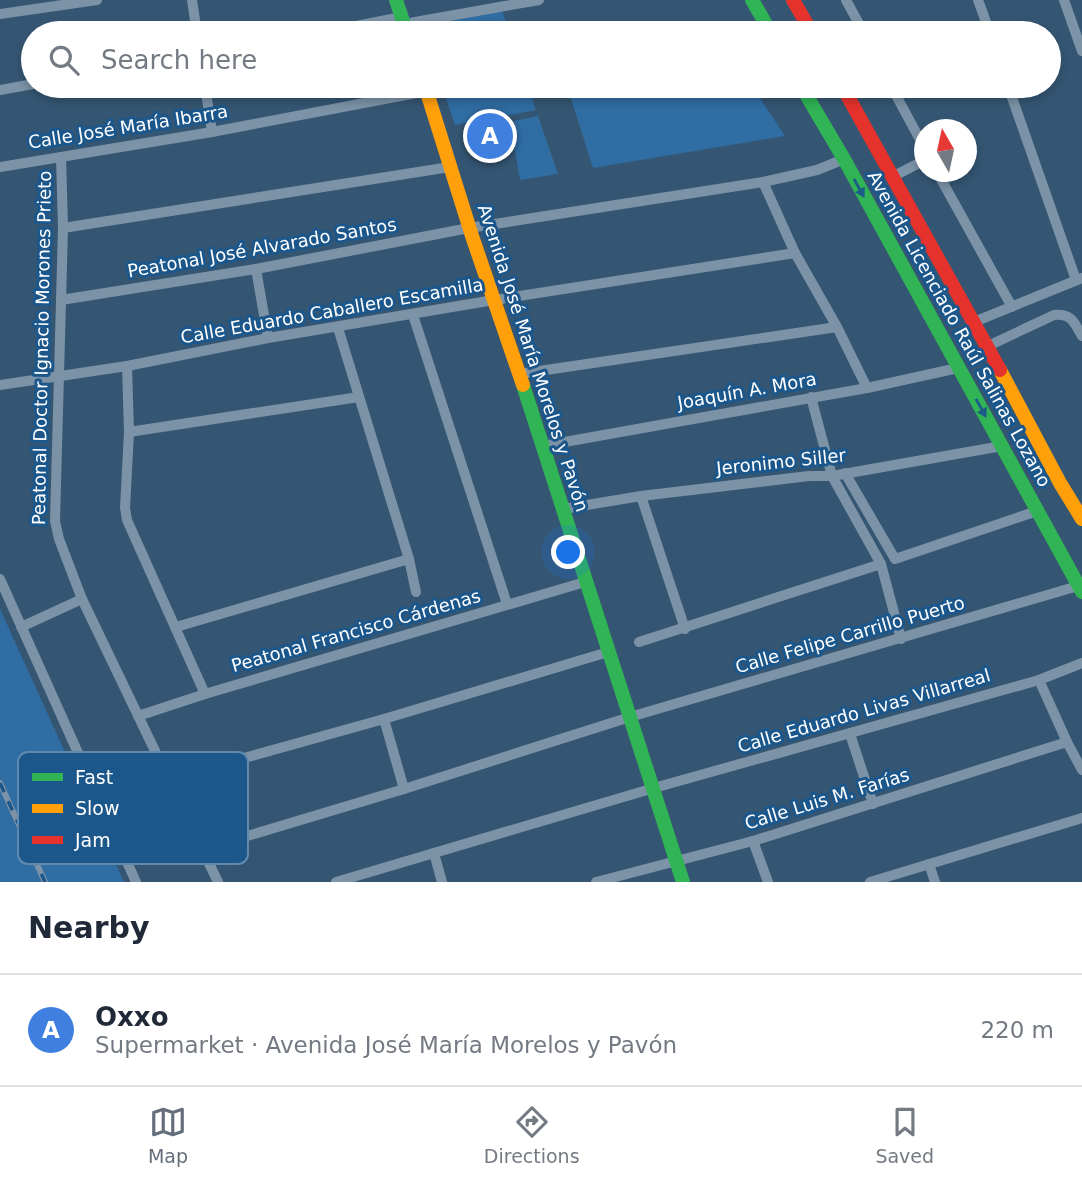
<!DOCTYPE html>
<html lang="en">
<head>
<meta charset="utf-8">
<style>
  body { margin:0; font-family:"DejaVu Sans",sans-serif; background:#f6f6f7; color:#1f2937 }
  .compass { position:absolute; left:914px; top:119px; width:63px; height:63px; border-radius:50%; background:#fff; box-shadow:0 4px 10px #0003; rotate:351deg }
  .you { position:absolute; left:569px; top:553px; width:24px; height:24px; margin:-18px; border:5px solid #fff; border-radius:50%; background:#1a73e8; box-shadow:0 0 0 10px #1a73e833 }
  .badge { display:grid; place-items:center; width:46px; height:46px; border-radius:50%; background:#646f7b; color:#fff; font-size:23px; font-weight:700 }
  .pin { position:absolute; translate:-50% -50%; border:4px solid #fff; box-shadow:0 2px 7px #0006 }
  .list { margin:0; padding:0; list-style:none }
  h2 { display:flex; justify-content:space-between; align-items:center; height:91px; margin:0; padding:0 28px; font-size:30px }
  h2 small { font-size:23px; font-weight:400; color:#747a83 }
  .list li { display:grid; grid-template-columns:46px 1fr auto; gap:21px; align-items:center; box-sizing:border-box; height:112px; padding:0 28px; border-top:2px solid #e0e1e3 }
  .list b { display:block; font-size:26px; white-space:nowrap }
  .list p { margin:0; font-size:23px; white-space:nowrap; color:#747a83 }
  .list em { font-size:23px; font-style:normal; color:#747a83 }
  .icon { flex:none; width:38px; height:38px; fill:none; stroke:currentColor; stroke-width:2; stroke-linecap:round; stroke-linejoin:round }
  .map { position:relative; flex:none; width:1082px; height:882px; overflow:hidden }
  .search { position:absolute; background:#fff; box-shadow:0 4px 10px #0003; left:21px; right:21px; top:21px; height:77px; display:flex; align-items:center; gap:18px; box-sizing:border-box; padding:0 24px; border-radius:38px; color:#747a83; font-size:26px }
  .sheet { height:203px; background:#fff }
  nav { display:flex; justify-content:space-around; align-items:center; box-sizing:border-box; height:98px; border-top:2px solid #e0e1e3; background:#fff; font-size:19px; color:#747a83 }
  nav a { display:grid; justify-items:center; gap:4px }
  nav .on { color:#646f7b }
  .map>svg:first-child { display:block }
  .green { fill:#306da3 }
  .lines { fill:none; stroke-linecap:round; stroke-linejoin:round }
  .street { stroke:#7c93a7; stroke-width:10 }
  .fast { stroke:#30b455; stroke-width:14 }
  .slow { stroke:#ff9f0a; stroke-width:14 }
  .jam { stroke:#e5322d; stroke-width:14 }
  .rail-casing { stroke:#7d92a6; stroke-width:6 }
  .rail { stroke:#1c578c; stroke-width:3.5; stroke-dasharray:10; stroke-linecap:butt }
  .oneway { fill:#1d5c89 }
  .labels { text-anchor:middle; stroke-width:6; stroke-linejoin:round; paint-order:stroke }
  .street-label { font-size:18px; fill:#fff; stroke:#1c578c }
  .key { fill:#1c578c; stroke:#6089ae; stroke-width:2 }
  .key-label { font-size:19px; fill:#fff }
</style>
</head>
<body>
<div class="map">
<svg width="1082" height="882" viewBox="0 0 1082 882">
  <rect width="100%" height="100%" fill="#355673"/>
  <!-- green -->
  <g class="green">
    <path d="M502,11L510,33H424L421,25Z"/>
    <path d="M442,86H528L536,110L455,125Z"/>
    <path d="M567,86H752L785,136L593,168Z"/>
    <path d="M538,116L558,174L520,180L510,122Z"/>
    <path d="M0,609L124,882H0Z"/>
  </g>
  <g class="lines">
    <!-- street -->
    <g class="street">
      <path d="M192,0L197,33"/>
      <path d="M846,0L864,33"/>
      <path d="M978,0L990,33"/>
      <path d="M1064,0L1082,51"/>
      <path d="M0,14L97,0"/>
      <path d="M404,24L539,0"/>
      <path d="M320,33L402,17"/>
      <path d="M205,86L212,132"/>
      <path d="M891,86L925,149"/>
      <path d="M1008,86L1076,280"/>
      <path d="M0,90L33,84"/>
      <path d="M61,157L63,228L55,521L59,539L82,599L218,882"/>
      <path d="M0,167L212,132L427,91"/>
      <path d="M937,172L1012,307"/>
      <path d="M894,176L925,160"/>
      <path d="M763,182L795,253L837,327L867,388"/>
      <path d="M63,228L450,167"/>
      <path d="M256,269L268,338"/>
      <path d="M61,300L256,269L469,228L763,182L817,170L844,159"/>
      <path d="M413,315L507,604"/>
      <path d="M974,322L1082,278"/>
      <path d="M338,328L409,559L416,592"/>
      <path d="M988,346L1054,315C1071,313 1074,322 1082,336"/>
      <path d="M127,366L129,432L125,508L127,520L205,694"/>
      <path d="M519,374L837,327"/>
      <path d="M0,385L127,366L268,338L494,300L795,253"/>
      <path d="M811,397L832,476L881,564L901,639"/>
      <path d="M129,432L359,397"/>
      <path d="M542,446L867,388L958,368"/>
      <path d="M845,473L895,559L1037,511"/>
      <path d="M641,496L685,629"/>
      <path d="M563,509L641,496L809,476H832L1002,446"/>
      <path d="M0,579L136,882"/>
      <path d="M21,627L82,599"/>
      <path d="M176,627L409,559"/>
      <path d="M639,642L881,564"/>
      <path d="M1039,680L1067,742L1082,770"/>
      <path d="M138,716L205,694L585,582"/>
      <path d="M384,719L404,789"/>
      <path d="M850,734L873,804"/>
      <path d="M100,802L169,779L384,719L608,652"/>
      <path d="M244,837L404,789L630,717L1078,586"/>
      <path d="M753,841L768,882"/>
      <path d="M434,853L442,882"/>
      <path d="M929,864L935,882"/>
      <path d="M336,882L654,788L1039,680L1082,663"/>
      <path d="M596,882L753,841L1067,742"/>
      <path d="M870,882L1082,818"/>
    </g>
    <!-- fast -->
    <g class="fast">
      <path d="M396,0L407,33"/>
      <path d="M752,0L771,33"/>
      <path d="M801,86L844,159L1082,592"/>
      <path d="M523,385L683,882"/>
    </g>
    <!-- slow -->
    <g class="slow">
      <path d="M425,86L472,236L523,385"/>
      <path d="M1000,370L1060,483L1082,519"/>
    </g>
    <!-- jam -->
    <g class="jam">
      <path d="M793,0L812,33"/>
      <path d="M842,86L1000,370"/>
    </g>
    <!-- rail casing -->
    <g class="rail-casing">
      <path id="rail" d="M0,783L45,882"/>
    </g>
    <!-- rail -->
    <use href="#rail" class="rail"/>
  </g>
  <!-- one-way arrows -->
  <defs><path id="oneway-solid" d="M-6-.8H1V-3.2L6.5 0L1 3.2V.8H-6Z" transform="scale(1.75)"/></defs>
  <g class="oneway">
    <use href="#oneway-solid" transform="translate(859 188) rotate(61)"/>
    <use href="#oneway-solid" transform="translate(981 408) rotate(61)"/>
  </g>
  <g class="labels">
    <!-- street labels -->
    <g class="street-label">
      <text transform="translate(128 127) rotate(-9)" y="6">Calle José María Ibarra</text>
      <text transform="translate(262 248) rotate(-10)" y="6">Peatonal José Alvarado Santos</text>
      <text transform="translate(332 311) rotate(-10)" y="6">Calle Eduardo Caballero Escamilla</text>
      <text transform="translate(959 329) rotate(61)" y="6">Avenida Licenciado Raúl Salinas Lozano</text>
      <text transform="translate(42 348) rotate(-89)" y="6">Peatonal Doctor Ignacio Morones Prieto</text>
      <text transform="translate(533 358) rotate(72)" y="6">Avenida José María Morelos y Pavón</text>
      <text transform="translate(747 391) rotate(-10)" y="6">Joaquín A. Mora</text>
      <text transform="translate(781 462) rotate(-6)" y="6">Jeronimo Siller</text>
      <text transform="translate(356 631) rotate(-16)" y="6">Peatonal Francisco Cárdenas</text>
      <text transform="translate(850 635) rotate(-16)" y="6">Calle Felipe Carrillo Puerto</text>
      <text transform="translate(864 711) rotate(-16)" y="6">Calle Eduardo Livas Villarreal</text>
      <text transform="translate(827 799) rotate(-17)" y="6">Calle Luis M. Farías</text>
    </g>
  </g>
  <!-- legend -->
  <rect x="18" y="752" width="230" height="112" rx="10" class="key"/>
  <rect x="32" y="773" width="31" height="8" fill="#30b455"/>
  <rect x="32" y="804" width="31" height="9" fill="#ff9f0a"/>
  <rect x="32" y="836" width="31" height="8" fill="#e5322d"/>
  <g class="key-label">
    <text x="75" y="784">Fast</text>
    <text x="75" y="815">Slow</text>
    <text x="75" y="847">Jam</text>
  </g>
</svg>
<svg class="compass" viewBox="-18 -18 36 36"><path d="M0-13l5 13h-10z" fill="#e53935"/><path d="M0 13l5-13h-10z" fill="#747a83"/></svg>
<div class="you"></div>
<div class="pin badge" style="left:490px;top:136px;background:#3f7fe0">A</div>
<div class="search"><svg class="icon" aria-label="search" viewBox="0 0 24 24"><circle cx="10" cy="10" r="6"/><path d="M15 15l6 6"/></svg>Search here</div>
</div>
<section class="sheet">
<h2>Nearby<small></small></h2>
<ul class="list">
<li><span class="badge" style="background:#3f7fe0">A</span><div><b>Oxxo</b><p>Supermarket · Avenida José María Morelos y Pavón</p></div><em>220 m</em></li>
</ul>
</section>
<nav>
<a class="on"><svg class="icon" aria-label="map" viewBox="0 0 24 24"><path d="M3 6l6-2 6 2 6-2v14l-6 2-6-2-6 2zM9 4v14M15 6v14"/></svg>Map</a>
<a><svg class="icon" aria-label="directions" viewBox="0 0 24 24"><path d="M12 3l9 9-9 9-9-9zM9 14v-3h6M13 9l2 2-2 2"/></svg>Directions</a>
<a><svg class="icon" aria-label="saved" viewBox="0 0 24 24"><path d="M7 4h10v16l-5-4-5 4z"/></svg>Saved</a>
</nav>
</body>
</html>
